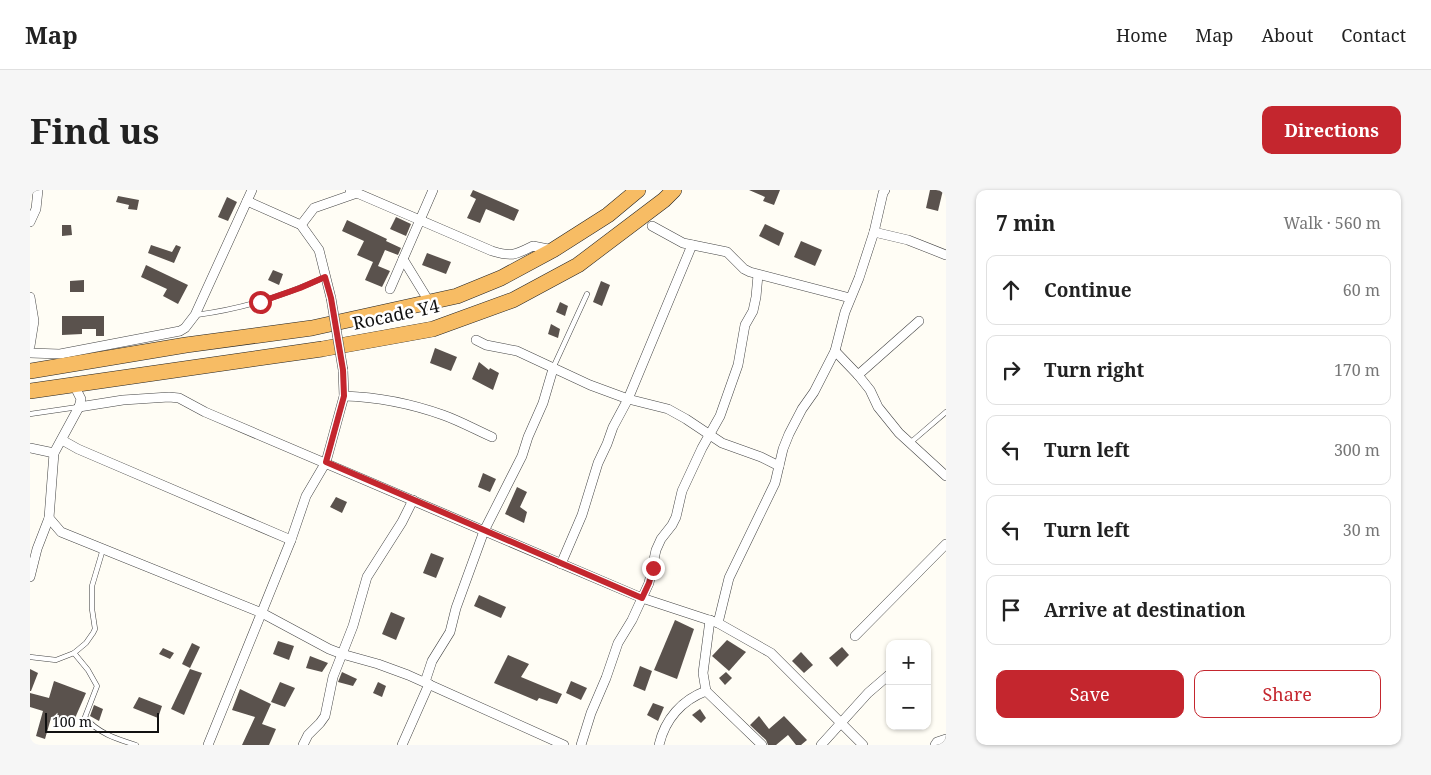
<!DOCTYPE html>
<html lang="en">
<head>
<meta charset="utf-8">
<style>
  body { margin:0; font-family:"Noto Serif",serif; background:#f6f6f6; color:#222 }
  .controls { position:absolute; right:15px; bottom:15px; display:grid; overflow:hidden; border-radius:10px; box-shadow:0 1px 4px #0004 }
  .controls button { width:45px; height:45px; display:grid; place-items:center; padding:0; border:0; border-bottom:1px solid #e0e0e0; background:#fff; color:#222; font:25px sans-serif }
  .scale { position:absolute; left:15px; bottom:12px; width:114px; box-sizing:border-box; padding-left:5px; border:2px solid #111; border-top:0; font-size:14px; line-height:18px; white-space:nowrap; color:#111; -webkit-text-stroke:4px #fff; paint-order:stroke }
  .stop { position:absolute; width:15px; height:15px; margin:-11px; border:4px solid #c4262e; border-radius:50%; background:#fff }
  .stop.end { background:#c4262e; border-color:#fff; box-shadow:0 1px 5px #0008 }
  .list { margin:0; padding:0; list-style:none }
  h2 { display:flex; justify-content:space-between; align-items:center; height:65px; margin:0; padding:0 20px; font-size:21px }
  h2 small { font-size:16px; font-weight:400; color:#767676 }
  .list li { display:grid; grid-template-columns:32px 1fr auto; gap:15px; align-items:center; box-sizing:border-box; height:70px; margin:0 10px 10px; padding:0 10px; border:1px solid #e0e0e0; border-radius:10px }
  .list b { display:block; font-size:19px; white-space:nowrap }
  .list em { font-size:16px; font-style:normal; color:#767676 }
  .actions { display:flex; gap:10px; padding:15px 20px }
  .actions a { flex:1; padding:11px 0; border:1px solid #c4262e; border-radius:10px; text-align:center; font-size:18px; color:#c4262e }
  .actions .main { background:#c4262e; color:#fff }
  .icon { flex:none; width:28px; height:28px; fill:none; stroke:currentColor; stroke-width:2; stroke-linecap:round; stroke-linejoin:round }
  .map { position:relative; flex:none; width:916px; height:555px; overflow:hidden; border-radius:10px }
  header { display:flex; align-items:center; gap:30px; box-sizing:border-box; height:70px; padding:0 25px; background:#fff; border-bottom:1px solid #e0e0e0 }
  header strong { font-size:24px }
  nav { display:flex; gap:28px; margin-inline-start:auto; font-size:18px }
  .intro { display:flex; align-items:center; justify-content:space-between; box-sizing:border-box; height:120px; padding:0 30px }
  h1 { margin:0; font-size:35px }
  .button { padding:12px 22px; border-radius:10px; background:#c4262e; color:#fff; font-size:18px; font-weight:700 }
  main { display:flex; gap:30px; padding:0 30px }
  aside { flex:1; background:#fff; border-radius:10px; box-shadow:0 1px 4px #0004 }
  .map>svg:first-child { display:block }
  .building { fill:#5a524d }
  .lines { fill:none; stroke-linecap:round; stroke-linejoin:round }
  .service-casing { stroke:#444; stroke-width:5.5 }
  .minor-casing { stroke:#444; stroke-width:10 }
  .trunk-casing { stroke:#222; stroke-width:16 }
  .service { stroke:#fff; stroke-width:4.5 }
  .minor { stroke:#fff; stroke-width:9 }
  .trunk { stroke:#f7bc64; stroke-width:15 }
  .minor-bridge-casing { stroke:#444; stroke-width:10; stroke-linecap:butt }
  .minor-bridge { stroke:#fff; stroke-width:9 }
  .route { stroke:#c4262e; stroke-width:6 }
  .labels { text-anchor:middle; stroke-width:5; stroke-linejoin:round; paint-order:stroke }
  .street-label { font-size:18px; fill:#111; stroke:#fff }
</style>
</head>
<body>
<header>
<strong>Map</strong>
<nav><a>Home</a><a>Map</a><a>About</a><a>Contact</a></nav>
</header>
<div class="intro"><h1>Find us</h1><a class="button">Directions</a></div>
<main>
<div class="map">
<svg width="916" height="555" viewBox="0 0 916 555">
  <rect width="100%" height="100%" fill="#fffdf5"/>
  <!-- building -->
  <g class="building">
    <path d="M443,0L489,20L484,31L456,19L450,33L437,28L446,9L440,6Z"/>
    <path d="M719,0H750L744,15L733,11L735,7Z"/>
    <path d="M900,0H913L908,21L896,18Z"/>
    <path d="M88,6L109,10L107,20L98,19L99,15L86,12Z"/>
    <path d="M197,7L207,12L198,31L188,27Z"/>
    <path d="M366,27L381,34L376,46L360,39Z"/>
    <path d="M317,30L357,49L356,51L371,58L368,65L355,60L348,76L360,81L352,97L335,90L343,72L327,65L334,51L312,41Z"/>
    <path d="M735,34L754,43L749,56L729,46Z"/>
    <path d="M32,35H41L42,45L32,46Z"/>
    <path d="M771,51L792,60L785,76L764,67Z"/>
    <path d="M121,55L142,62L146,55L151,57L144,73L118,63Z"/>
    <path d="M397,63L421,72L416,84L392,75Z"/>
    <path d="M116,75L158,95L148,114L133,106L137,99L111,87Z"/>
    <path d="M243,80L253,84L249,95L238,90Z"/>
    <path d="M54,90V102H40V91Z"/>
    <path d="M571,91L580,95L572,116L563,112Z"/>
    <path d="M530,112L538,116L535,126L526,122Z"/>
    <path d="M32,126H74V146H66V139H52V144L32,145Z"/>
    <path d="M521,134L530,139L528,148L518,144Z"/>
    <path d="M405,158L427,167L421,181L400,173Z"/>
    <path d="M449,172L459,180L460,178L469,183L463,200L442,189Z"/>
    <path d="M453,283L466,289L460,302L448,297Z"/>
    <path d="M487,297L497,302L490,317L497,322L494,333L475,324Z"/>
    <path d="M306,307L317,312L312,323L300,317Z"/>
    <path d="M401,363L414,368L406,388L393,383Z"/>
    <path d="M449,405L476,417L471,428L444,416Z"/>
    <path d="M361,422L375,428L366,450L352,444Z"/>
    <path d="M645,430L664,439L647,489L624,480Z"/>
    <path d="M697,450L716,462L699,481L682,466Z"/>
    <path d="M248,451L264,456L259,470L243,464Z"/>
    <path d="M162,453L170,457L160,478L152,474Z"/>
    <path d="M812,457L819,465L807,477L799,468Z"/>
    <path d="M133,458L144,463L140,469L129,464Z"/>
    <path d="M771,462L783,475L774,483L762,471Z"/>
    <path d="M478,465L499,474L491,487L532,504L527,514L509,508L507,511L464,493Z"/>
    <path d="M280,466L298,473L292,482L276,478Z"/>
    <path d="M610,476L622,481L615,501L603,496Z"/>
    <path d="M0,479L8,483L1,501H0Z"/>
    <path d="M160,479L172,483L154,525L141,519Z"/>
    <path d="M312,482L327,489L323,496L308,492Z"/>
    <path d="M696,482L702,488L695,495L689,488Z"/>
    <path d="M24,491L56,503L42,535L21,528L15,549L6,546L13,521L0,517V503L19,508Z"/>
    <path d="M541,491L557,498L551,510L536,503Z"/>
    <path d="M250,492L265,498L255,517L241,512Z"/>
    <path d="M348,492L356,496L352,507L343,503Z"/>
    <path d="M210,499L241,514L232,534L246,539L239,555H212L225,527L202,520Z"/>
    <path d="M109,507L132,516L128,528L103,518Z"/>
    <path d="M623,513L634,517L628,531L617,525Z"/>
    <path d="M64,515L73,519L69,531L60,526Z"/>
    <path d="M670,519L676,528L671,533L662,525Z"/>
    <path d="M729,526L739,539L754,526L777,550L771,555H766L758,545L746,555H738L736,550L720,535Z"/>
  </g>
  <g class="lines">
    <!-- service casing -->
    <g class="service-casing">
      <g id="service">
        <path d="M166,125C211,119 254,106 295,87"/>
        <path d="M523,178L557,104"/>
        <path d="M0,224L48,217"/>
        <path d="M880,253L916,222"/>
        <path d="M44,463L58,480L67,496L55,527C67,543 87,549 106,555"/>
        <path d="M0,467L26,470L44,463L56,453L63,443L65,439L62,419V396L73,359"/>
      </g>
    </g>
    <!-- minor casing -->
    <g class="minor-casing">
      <g id="minor">
        <path d="M320,0L462,61C482,67 485,65 503,56L523,60"/>
        <path d="M217,11L271,35L289,60L301,108"/>
        <path d="M0,32L6,19L8,0"/>
        <path d="M271,35L284,18L327,3"/>
        <path d="M622,36L653,53L697,62L714,79L720,82L820,108"/>
        <path d="M844,42L878,50L916,65"/>
        <path d="M373,69L400,113"/>
        <path d="M360,99L403,0"/>
        <path d="M0,107L4,131L0,156"/>
        <path d="M446,150L456,155L487,161L560,195L598,209L638,219L656,229L692,253L731,267L749,276"/>
        <path d="M805,161L828,185L840,200L848,217L869,243L916,286"/>
        <path d="M0,163L30,164L150,141L155,138L165,125L222,0"/>
        <path d="M828,185L889,131"/>
        <path d="M44,195L51,209L49,217L24,263L19,328L31,342L232,423L299,459L312,464L348,474L378,485L534,555"/>
        <path d="M314,206C347,207 382,214 413,225C430,231 446,240 462,247"/>
        <path d="M49,217L93,210L139,207L149,208L175,222L612,408L688,433L741,463L833,555"/>
        <path d="M32,250L48,259L261,350"/>
        <path d="M0,258L24,263"/>
        <path d="M531,374L552,325L568,273L577,254L583,237L598,209L662,55"/>
        <path d="M0,387L7,359L19,328"/>
        <path d="M680,430L673,483L676,501L732,555"/>
        <path d="M688,433L699,388L745,293L753,259L759,244L772,219L784,202L805,161L815,122L829,88L844,42L853,3L855,0"/>
        <path d="M825,446L916,354"/>
        <path d="M395,492L402,471L420,442L426,418L454,341L492,266L498,247L513,213L523,179"/>
        <path d="M178,555L261,350L276,306L296,272L314,206L313,180"/>
        <path d="M273,555L278,545L290,533L295,526L303,487L323,436L337,387L372,332L383,310"/>
        <path d="M372,555L399,494"/>
        <path d="M551,555L561,523L576,488L588,453L602,430L619,393L626,360L631,349L642,335L646,327L652,301L672,258L690,226L708,175L715,135L723,121L726,107L728,85"/>
        <path d="M629,555C635,529 652,510 676,501"/>
        <path d="M791,555L838,503L860,484"/>
        <path d="M905,555L907,552L916,549"/>
      </g>
    </g>
    <!-- trunk casing -->
    <g class="trunk-casing">
      <g id="trunk">
        <path d="M0,181L156,155L282,138L427,106L471,88L523,60L578,25L608,0"/>
        <path d="M0,201L292,159L403,139L483,110L548,75L634,10L644,0"/>
      </g>
    </g>
    <!-- service -->
    <use href="#service" class="service"/>
    <!-- minor -->
    <use href="#minor" class="minor"/>
    <!-- trunk -->
    <use href="#trunk" class="trunk"/>
    <!-- minor-bridge casing -->
    <g class="minor-bridge-casing">
      <path id="minor-bridge" d="M301,108L313,180"/>
    </g>
    <!-- minor-bridge -->
    <use href="#minor-bridge" class="minor-bridge"/>
  </g>
  <g class="lines">
    <!-- route -->
    <path class="route" d="M230,112L270,98L295,87L301,108L313,180L314,206L296,272L612,408L619,393L623,378"/>
  </g>
  <g class="labels">
    <!-- street labels -->
    <g class="street-label">
      <text transform="translate(366 125) rotate(-12)" y="6">Rocade Y4</text>
    </g>
  </g>
</svg>
<div class="controls">
<button>+</button>
<button>−</button>
</div>
<div class="scale">100 m</div>
<div class="stop" style="left:230px;top:112px"></div>
<div class="stop end" style="left:623px;top:378px"></div>
</div>
<aside>
<h2>7 min<small>Walk · 560 m</small></h2>
<ul class="list">
<li><svg class="icon" aria-label="ahead" viewBox="0 0 24 24"><path d="M12 20V5M6 11l6-6 6 6"/></svg><div><b>Continue</b></div><em>60 m</em></li>
<li><svg class="icon" aria-label="right" viewBox="0 0 24 24"><path d="M7 20v-9h11M14 6l5 5-5 5"/></svg><div><b>Turn right</b></div><em>170 m</em></li>
<li><svg class="icon" aria-label="left" viewBox="0 0 24 24"><path d="M17 20v-9H6M10 6l-5 5 5 5"/></svg><div><b>Turn left</b></div><em>300 m</em></li>
<li><svg class="icon" aria-label="left" viewBox="0 0 24 24"><path d="M17 20v-9H6M10 6l-5 5 5 5"/></svg><div><b>Turn left</b></div><em>30 m</em></li>
<li><svg class="icon" aria-label="arrive" viewBox="0 0 24 24"><path d="M6 21V4h12l-3 4 3 4H6"/></svg><div><b>Arrive at destination</b></div></li>
</ul>
<div class="actions"><a class="main">Save</a><a>Share</a></div>
</aside>
</main>
</body>
</html>
